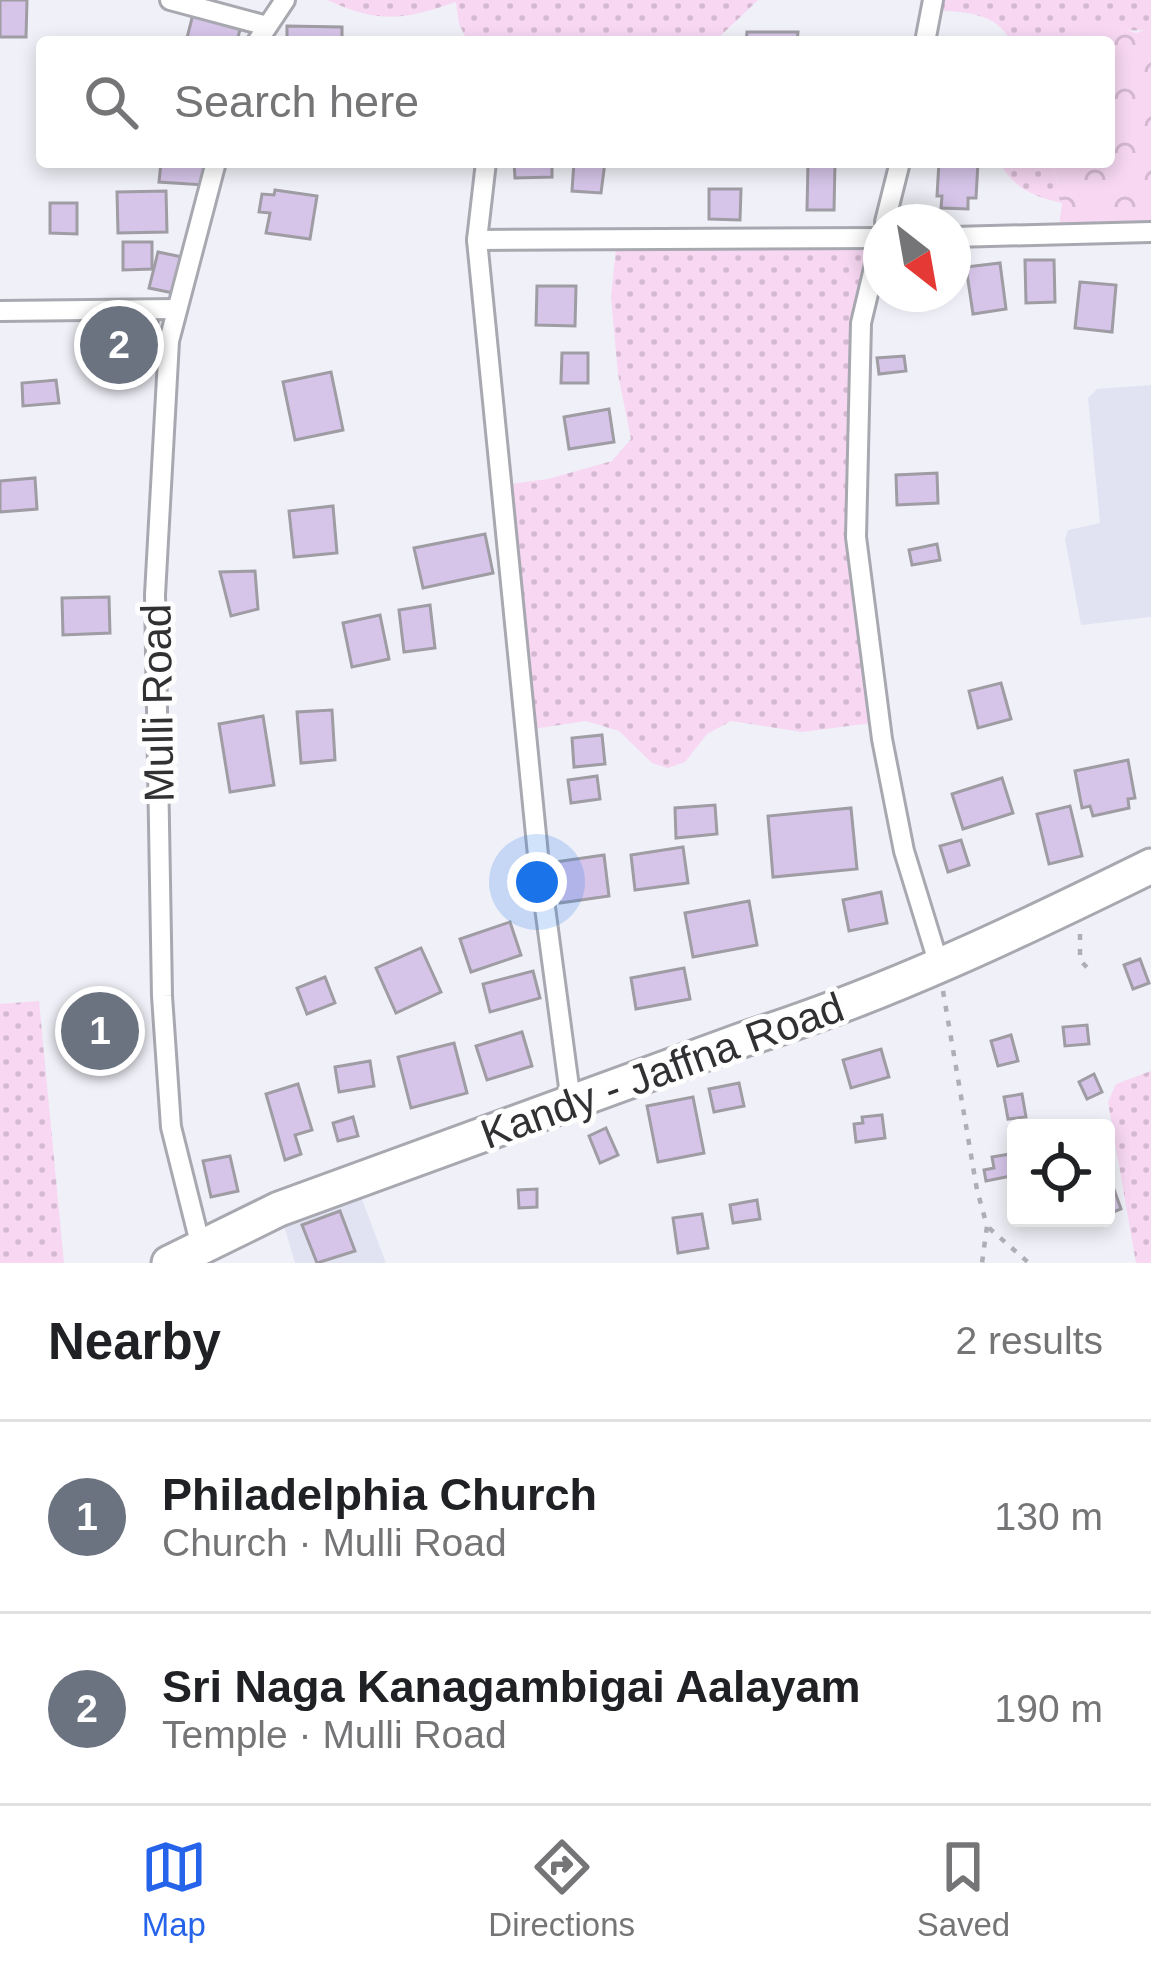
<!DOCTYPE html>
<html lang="en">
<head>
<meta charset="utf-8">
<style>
  body { margin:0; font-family:Arial,sans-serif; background:#f2f2f2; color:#202124 }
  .controls { position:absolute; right:36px; bottom:36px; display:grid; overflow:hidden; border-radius:12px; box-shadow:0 6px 18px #0003 }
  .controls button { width:108px; height:108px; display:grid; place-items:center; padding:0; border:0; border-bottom:3px solid #e0e0e0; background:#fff; color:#202124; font:60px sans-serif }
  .compass { position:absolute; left:863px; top:204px; width:108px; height:108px; border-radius:50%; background:#fff; box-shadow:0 6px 18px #0003; rotate:149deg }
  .you { position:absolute; left:537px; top:882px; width:42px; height:42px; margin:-30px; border:9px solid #fff; border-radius:50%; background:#1a73e8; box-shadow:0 0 0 18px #1a73e833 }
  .badge { display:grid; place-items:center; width:78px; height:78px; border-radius:50%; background:#2563eb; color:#fff; font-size:39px; font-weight:700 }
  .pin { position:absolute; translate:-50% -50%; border:6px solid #fff; box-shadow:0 3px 12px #0006 }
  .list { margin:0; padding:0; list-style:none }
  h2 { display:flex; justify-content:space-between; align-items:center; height:156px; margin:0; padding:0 48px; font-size:51px }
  h2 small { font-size:39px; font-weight:400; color:#757577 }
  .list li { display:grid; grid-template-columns:78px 1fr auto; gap:36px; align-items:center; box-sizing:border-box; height:192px; padding:0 48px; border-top:3px solid #e0e0e0 }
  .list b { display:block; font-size:45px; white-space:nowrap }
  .list p { margin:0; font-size:39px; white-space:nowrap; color:#757577 }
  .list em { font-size:39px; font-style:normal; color:#757577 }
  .icon { flex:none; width:66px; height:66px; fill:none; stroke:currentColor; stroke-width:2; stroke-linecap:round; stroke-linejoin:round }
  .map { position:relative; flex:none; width:1151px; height:1263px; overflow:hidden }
  .search { position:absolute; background:#fff; box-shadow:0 6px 18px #0003; left:36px; right:36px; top:36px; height:132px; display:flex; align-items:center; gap:30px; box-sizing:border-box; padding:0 42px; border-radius:12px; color:#757577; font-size:45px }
  .sheet { height:540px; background:#fff }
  nav { display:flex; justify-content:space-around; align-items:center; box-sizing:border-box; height:168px; border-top:3px solid #e0e0e0; background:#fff; font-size:33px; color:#757577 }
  nav a { display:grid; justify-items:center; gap:6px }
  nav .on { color:#2563eb }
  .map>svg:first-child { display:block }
  .built { fill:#e2e3f2 }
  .grass { fill:url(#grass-dots) }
  .park { fill:url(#park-crowns) }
  .building { fill:#d6c5e9; stroke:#9f9ca3; stroke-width:3 }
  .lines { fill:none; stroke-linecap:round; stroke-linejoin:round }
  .street-casing { stroke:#a8a9b0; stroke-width:24 }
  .highway-casing { stroke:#a8a9b0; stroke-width:39 }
  .path { stroke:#aeaeb5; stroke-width:4.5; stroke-dasharray:6 9; stroke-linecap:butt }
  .street { stroke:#fff; stroke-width:18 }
  .highway { stroke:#fff; stroke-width:33 }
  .labels { text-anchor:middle; stroke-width:10; stroke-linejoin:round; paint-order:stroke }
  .street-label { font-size:42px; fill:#313134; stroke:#fefefe }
</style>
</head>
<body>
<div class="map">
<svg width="1151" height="1263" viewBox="0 0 1151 1263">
  <defs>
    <pattern id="grass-dots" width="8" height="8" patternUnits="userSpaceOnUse" patternTransform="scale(3)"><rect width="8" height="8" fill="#f7d7f2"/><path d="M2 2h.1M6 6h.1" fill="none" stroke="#d4b9d0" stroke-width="1.8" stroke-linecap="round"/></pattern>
    <pattern id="park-crowns" width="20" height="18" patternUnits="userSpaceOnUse" patternTransform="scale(3)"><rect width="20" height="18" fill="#f7d7f2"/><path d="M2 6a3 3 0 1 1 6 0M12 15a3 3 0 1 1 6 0" fill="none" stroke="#d4b9d0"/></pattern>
  </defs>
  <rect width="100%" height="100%" fill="#f0f0f8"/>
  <!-- built -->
  <g class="built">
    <path d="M1151,385V617L1081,625L1065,539L1068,530L1100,523L1088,398L1097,389Z"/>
    <path d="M355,1181L386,1263H295L279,1209Z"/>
  </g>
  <!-- grass -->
  <g class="grass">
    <path d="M327,0H758L714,42H468L459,24L456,2C403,20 380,24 327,0Z"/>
    <path d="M933,0H1151V28C1126,37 1108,19 1082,26L1077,42H1011C997,11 961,12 931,10Z"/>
    <path d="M999,162H1053L1062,203C1032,196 1015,189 999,162Z"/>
    <path d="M881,238L861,323L856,537L880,722L802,732L731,721L707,734L685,762L668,768L652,763L619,731L586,721L526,730L503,485L548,479L612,461L631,439L618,374L611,297L617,239Z"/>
    <path d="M39,1001L64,1263H0V1004Z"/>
    <path d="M1151,1071V1263H1136L1108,1102L1116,1084Z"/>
  </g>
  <!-- park -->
  <path class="park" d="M1099,21L1136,33L1151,28V232L1058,235L1062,203L1053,162H1109V42H1077L1082,26Z"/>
  <!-- building -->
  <g class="building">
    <path d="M0,0H27L26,37H0Z"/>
    <path d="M193,14L241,25L237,42H186Z"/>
    <path d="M287,26L342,27V42H287Z"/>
    <path d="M747,32H798L797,42H746Z"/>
    <path d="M161,162H206L204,185L159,182Z"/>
    <path d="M514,162H552V177L515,178Z"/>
    <path d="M574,162H605L601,193L572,191Z"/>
    <path d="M808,162H835L834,210H807Z"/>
    <path d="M939,162H978L976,198H968V209L941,208L942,196H937Z"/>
    <path d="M709,189H741L740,220L709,219Z"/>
    <path d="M275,190L317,196L310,239L266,233L270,213L259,212L262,194L274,195Z"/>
    <path d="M166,191L167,232L118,233L117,192Z"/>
    <path d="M50,203H77V234L50,233Z"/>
    <path d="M123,242H152V269L123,270Z"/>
    <path d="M158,252L187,258L178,294L149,288Z"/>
    <path d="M1025,260H1054L1055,302L1026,303Z"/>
    <path d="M1000,263L1006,309L973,314L966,267Z"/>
    <path d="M1080,282L1116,285L1112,332L1075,328Z"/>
    <path d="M537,286H576L575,326L536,325Z"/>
    <path d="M108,318L158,321L156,359L107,356Z"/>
    <path d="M562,353H588V383H561Z"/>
    <path d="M904,356L906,371L879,374L877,358Z"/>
    <path d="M331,372L343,430L295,440L283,382Z"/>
    <path d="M56,380L59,403L23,406L22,383Z"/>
    <path d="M609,409L614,442L569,449L564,417Z"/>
    <path d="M937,473L938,503L897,505L896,475Z"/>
    <path d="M35,478L37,509L0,512V481Z"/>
    <path d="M333,506L337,553L294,557L289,511Z"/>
    <path d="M485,534L493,573L423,588L414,548Z"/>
    <path d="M937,544L940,560L912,565L909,550Z"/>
    <path d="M255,571L258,609L231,616L220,572Z"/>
    <path d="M109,597L110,633L63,635L62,598Z"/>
    <path d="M430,605L435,648L404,652L399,610Z"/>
    <path d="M380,615L389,659L352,667L343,623Z"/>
    <path d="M1001,683L1011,719L978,728L969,691Z"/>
    <path d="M332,710L335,760L301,763L297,712Z"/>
    <path d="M263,716L274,785L230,792L219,724Z"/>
    <path d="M602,735L605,764L574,767L572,738Z"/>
    <path d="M1128,760L1135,798L1128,799L1129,808L1093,816L1090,806L1082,808L1075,771Z"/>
    <path d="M597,776L600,799L571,803L568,780Z"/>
    <path d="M1002,778L1013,813L963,829L952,794Z"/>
    <path d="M715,805L717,834L676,838L675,808Z"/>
    <path d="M1070,806L1082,856L1049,864L1037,814Z"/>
    <path d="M851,808L857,869L773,877L768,816Z"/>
    <path d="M961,840L969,865L948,872L940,846Z"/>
    <path d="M683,847L688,883L635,890L631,855Z"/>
    <path d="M604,855L609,896L560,903L555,862Z"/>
    <path d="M881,892L887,923L849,931L843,900Z"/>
    <path d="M749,901L757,945L693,957L685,913Z"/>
    <path d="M510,922L521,955L471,972L460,939Z"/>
    <path d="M421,948L441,992L396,1013L376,968Z"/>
    <path d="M1140,959L1149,983L1133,989L1124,965Z"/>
    <path d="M684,968L690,999L636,1009L631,978Z"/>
    <path d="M533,971L540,998L490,1012L483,984Z"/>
    <path d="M325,977L335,1003L307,1014L297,988Z"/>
    <path d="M1087,1025L1089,1044L1065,1046L1063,1027Z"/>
    <path d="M522,1032L532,1066L487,1080L476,1046Z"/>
    <path d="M1011,1035L1018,1061L998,1066L991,1041Z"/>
    <path d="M454,1043L467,1093L411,1108L398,1057Z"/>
    <path d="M881,1049L889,1077L851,1088L843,1060Z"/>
    <path d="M370,1061L374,1086L339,1092L335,1067Z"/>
    <path d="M1094,1074L1102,1092L1087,1099L1079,1082Z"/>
    <path d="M739,1083L744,1106L714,1112L709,1089Z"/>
    <path d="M298,1084L312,1130L295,1135L301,1154L285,1160L266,1094Z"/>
    <path d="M1022,1094L1026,1117L1008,1119L1004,1097Z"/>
    <path d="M693,1097L704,1153L658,1162L647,1106Z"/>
    <path d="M882,1115L885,1138L856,1142L854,1124L863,1123L862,1117Z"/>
    <path d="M353,1117L358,1136L338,1141L333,1123Z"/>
    <path d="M606,1128L618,1155L600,1163L589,1136Z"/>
    <path d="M1016,1153V1175L986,1181L984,1170L994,1168L992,1157Z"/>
    <path d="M230,1156L238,1191L211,1197L203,1161Z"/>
    <path d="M1112,1184L1121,1209L1106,1215V1186Z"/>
    <path d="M537,1189V1207L519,1208L518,1190Z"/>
    <path d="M757,1200L760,1219L733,1223L730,1205Z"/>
    <path d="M340,1211L355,1251L317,1263L302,1225Z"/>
    <path d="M702,1214L708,1248L678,1253L673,1218Z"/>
  </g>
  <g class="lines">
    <!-- street casing -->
    <g class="street-casing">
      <g id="street">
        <path d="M170,0L267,26"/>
        <path d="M257,42L285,0"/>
        <path d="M925,42L933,0"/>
        <path d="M486,162L477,240L881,238"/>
        <path d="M885,222L900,162"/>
        <path d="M953,237L1151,232"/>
        <path d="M881,239L861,323L856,537L882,739L904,851L939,965"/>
        <path d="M477,240L538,855L571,1102"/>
        <path d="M0,311L177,309"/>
        <path d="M201,1247L171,1127L162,996L155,595L169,341L216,162"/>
      </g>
    </g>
    <!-- highway casing -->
    <g class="highway-casing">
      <path id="highway" d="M169,1263L279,1209L745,1039C885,995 1019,931 1151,866"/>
    </g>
    <!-- path -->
    <g class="path">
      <path d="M1080,934V960L1093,974"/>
      <path d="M943,991L977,1190L987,1226L982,1263"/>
      <path d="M989,1228L1029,1263"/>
    </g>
    <!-- street -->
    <use href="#street" class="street"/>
    <!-- highway -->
    <use href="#highway" class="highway"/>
  </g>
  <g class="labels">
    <!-- street labels -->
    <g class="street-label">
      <text transform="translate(157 703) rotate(-91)" y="15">Mulli Road</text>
      <text transform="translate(662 1070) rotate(-20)" y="15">Kandy - Jaffna Road</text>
    </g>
  </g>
</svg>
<div class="controls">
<button><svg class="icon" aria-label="locate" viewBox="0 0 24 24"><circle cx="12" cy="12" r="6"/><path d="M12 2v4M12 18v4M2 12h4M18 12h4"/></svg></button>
</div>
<svg class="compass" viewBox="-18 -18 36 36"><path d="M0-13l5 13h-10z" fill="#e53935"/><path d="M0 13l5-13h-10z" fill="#757577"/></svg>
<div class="you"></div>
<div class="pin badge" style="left:100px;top:1031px;background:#6b7280">1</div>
<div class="pin badge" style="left:119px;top:345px;background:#6b7280">2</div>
<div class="search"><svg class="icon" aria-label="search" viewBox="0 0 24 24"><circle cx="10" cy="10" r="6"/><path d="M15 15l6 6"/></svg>Search here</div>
</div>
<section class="sheet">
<h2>Nearby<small>2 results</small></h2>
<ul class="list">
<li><span class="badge" style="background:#6b7280">1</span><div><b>Philadelphia Church</b><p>Church · Mulli Road</p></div><em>130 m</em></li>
<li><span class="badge" style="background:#6b7280">2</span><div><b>Sri Naga Kanagambigai Aalayam</b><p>Temple · Mulli Road</p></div><em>190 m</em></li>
</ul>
</section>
<nav>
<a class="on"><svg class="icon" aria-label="map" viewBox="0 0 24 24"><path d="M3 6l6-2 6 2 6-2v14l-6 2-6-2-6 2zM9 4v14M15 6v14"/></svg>Map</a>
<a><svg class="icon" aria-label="directions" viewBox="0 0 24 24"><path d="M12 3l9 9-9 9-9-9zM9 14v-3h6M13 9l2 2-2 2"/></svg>Directions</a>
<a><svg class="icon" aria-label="saved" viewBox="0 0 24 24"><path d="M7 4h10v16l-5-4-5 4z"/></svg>Saved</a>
</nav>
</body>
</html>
